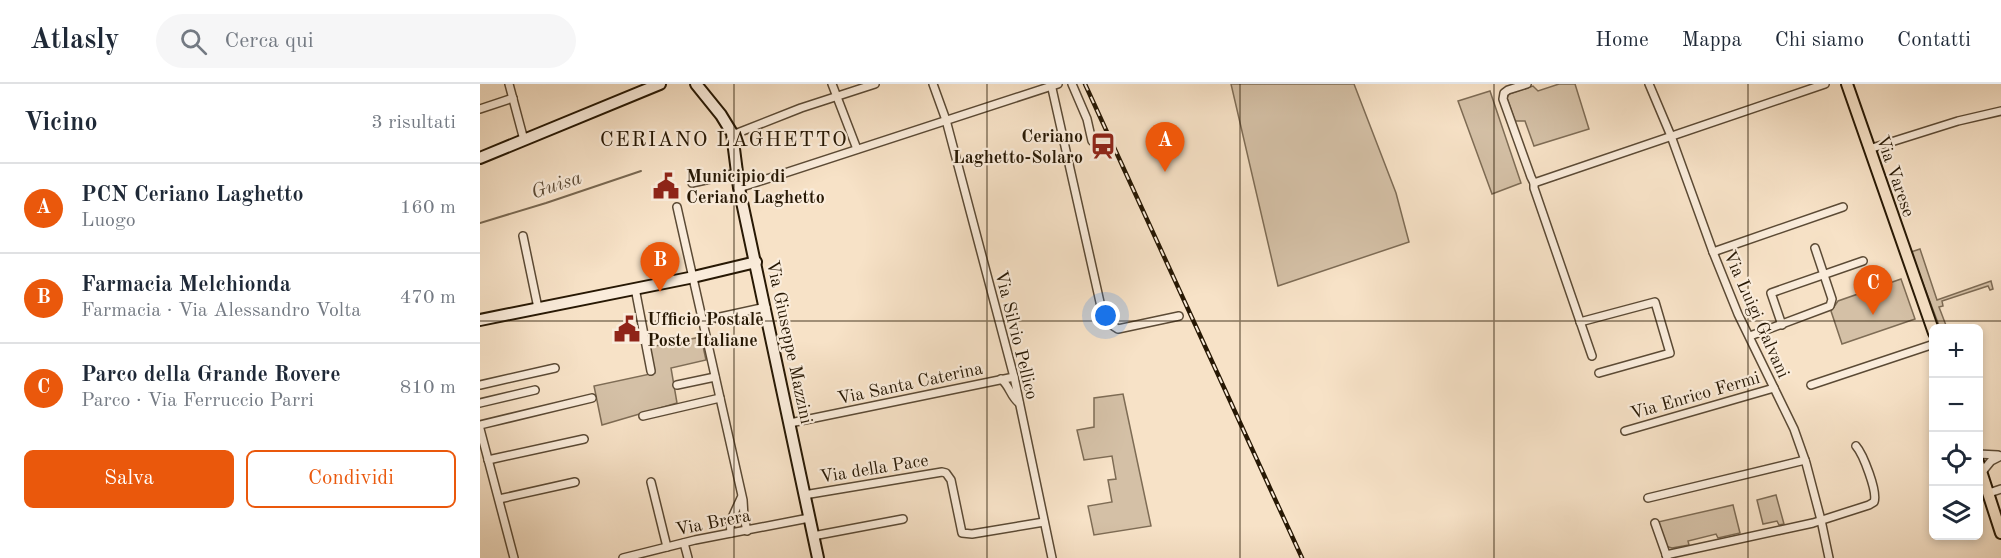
<!DOCTYPE html>
<html lang="it">
<head>
<meta charset="utf-8">
<style>
  body { margin:0; font-family:"Old Standard TT",serif; background:#f6f6f7; color:#1f2937 }
  .controls { position:absolute; right:18px; bottom:18px; display:grid; overflow:hidden; border-radius:9px; box-shadow:0 3px 9px #0003 }
  .controls button { width:54px; height:54px; display:grid; place-items:center; padding:0; border:0; border-bottom:2px solid #e0e1e3; background:#fff; color:#1f2937; font:30px sans-serif }
  .you { position:absolute; left:626px; top:232px; width:21px; height:21px; margin:-15px; border:4px solid #fff; border-radius:50%; background:#1a73e8; box-shadow:0 0 0 9px #1a73e833 }
  .badge { display:grid; place-items:center; width:39px; height:39px; border-radius:50%; background:#ea580c; color:#fff; font-size:20px; font-weight:700 }
  .pin { position:absolute; translate:-50% -50px; filter:drop-shadow(0 2px 3px #0008) }
  .pin::after { content:''; position:absolute; top:32px; width:21px; height:18px; background:inherit; clip-path:polygon(0 0,100% 0,50% 100%) }
  .list { margin:0; padding:0; list-style:none }
  h2 { display:flex; justify-content:space-between; align-items:center; height:78px; margin:0; padding:0 24px; font-size:26px }
  h2 small { font-size:20px; font-weight:400; color:#747a83 }
  .list li { display:grid; grid-template-columns:39px 1fr auto; gap:18px; align-items:center; box-sizing:border-box; height:90px; padding:0 24px; border-top:2px solid #e0e1e3 }
  .list b { display:block; font-size:22px; white-space:nowrap }
  .list p { margin:0; font-size:20px; white-space:nowrap; color:#747a83 }
  .list em { font-size:20px; font-style:normal; color:#747a83 }
  .actions { display:flex; gap:12px; padding:18px 24px }
  .actions a { flex:1; padding:14px 0; border:2px solid #ea580c; border-radius:9px; text-align:center; font-size:21px; color:#ea580c }
  .actions .main { background:#ea580c; color:#fff }
  .icon { flex:none; width:33px; height:33px; fill:none; stroke:currentColor; stroke-width:2; stroke-linecap:round; stroke-linejoin:round }
  .map { position:relative; flex:none; width:1521px; height:474px; overflow:hidden }
  header { display:flex; align-items:center; gap:36px; box-sizing:border-box; height:84px; padding:0 30px; background:#fff; border-bottom:2px solid #e0e1e3 }
  header strong { font-size:28px }
  nav { display:flex; gap:33px; margin-inline-start:auto; font-size:21px }
  .search { width:420px; height:54px; background:#f6f6f7; display:flex; align-items:center; gap:15px; box-sizing:border-box; padding:0 21px; border-radius:33px; color:#747a83; font-size:22px }
  main { display:flex }
  aside { flex:1; background:#fff }
  .map>svg:first-child { display:block }
  .green { fill:#d4c0a6; stroke:#7e6c55; stroke-width:1.5 }
  .lines { fill:none; stroke-linecap:round; stroke-linejoin:round }
  .stream { stroke:#796851; stroke-width:2 }
  .street-casing { stroke:#5b4a35; stroke-width:10 }
  .secondary-casing { stroke:#271804; stroke-width:14 }
  .primary-casing { stroke:#271804; stroke-width:14 }
  .street { stroke:#faecdb; stroke-width:7 }
  .secondary { stroke:#faecdb; stroke-width:10 }
  .primary { stroke:#f7e2c7; stroke-width:10 }
  .rail-casing { stroke:#271804; stroke-width:4.5 }
  .rail { stroke:#faecdb; stroke-width:2; stroke-dasharray:7; stroke-linecap:butt }
  .grid { fill:none; stroke:#271804; stroke-width:1.5; stroke-opacity:0.55 }
  .labels { text-anchor:middle; stroke-width:4.5; stroke-linejoin:round; paint-order:stroke }
  .poi-label { font-size:18px; font-weight:bold; fill:#271804; stroke:#faecdb; text-anchor:start }
  .street-label { font-size:18px; fill:#271804; stroke:#faecdb }
  .water-label { font-size:20px; font-style:italic; fill:#5e4d38; stroke:#faecdb }
  .quarter-label { font-size:21px; letter-spacing:1.5px; fill:#271804; stroke:#faecdb }
</style>
</head>
<body>
<header>
<strong>Atlasly</strong>
<div class="search"><svg class="icon" aria-label="search" viewBox="0 0 24 24"><circle cx="10" cy="10" r="6"/><path d="M15 15l6 6"/></svg>Cerca qui</div>
<nav><a>Home</a><a>Mappa</a><a>Chi siamo</a><a>Contatti</a></nav>
</header>
<main>
<aside>
<h2>Vicino<small>3 risultati</small></h2>
<ul class="list">
<li><span class="badge">A</span><div><b>PCN Ceriano Laghetto</b><p>Luogo</p></div><em>160 m</em></li>
<li><span class="badge">B</span><div><b>Farmacia Melchionda</b><p>Farmacia · Via Alessandro Volta</p></div><em>470 m</em></li>
<li><span class="badge">C</span><div><b>Parco della Grande Rovere</b><p>Parco · Via Ferruccio Parri</p></div><em>810 m</em></li>
</ul>
<div class="actions"><a class="main">Salva</a><a>Condividi</a></div>
</aside>
<div class="map">
<svg width="1521" height="474" viewBox="0 0 1521 474">
  <rect width="100%" height="100%" fill="#f7e2c7"/>
  <filter id="stains"><feTurbulence type="fractalNoise" baseFrequency=".00333" numOctaves="4"/><feColorMatrix values="0 0 0 0 .2 0 0 0 0 .09 0 0 0 0 .02 0 0 0 .5 -.17"/></filter>
  <radialGradient id="worn" r=".72"><stop offset=".6" stop-color="#630" stop-opacity="0"/><stop offset="1" stop-color="#630" stop-opacity=".3"/></radialGradient>
  <!-- green -->
  <g class="green">
    <path d="M751,0H874L916,109L929,158L798,202Z"/>
    <path d="M1079,0H1095L1109,45L1054,62L1045,37H1035L1027,14L1029,10L1053,2L1058,7Z"/>
    <path d="M1010,7L1041,99L1012,110L978,17Z"/>
    <path d="M1440,165L1457,216L1511,197L1513,205L1510,206L1508,202L1462,217L1463,222L1459,223L1467,244H1460L1431,168Z"/>
    <path d="M1421,195L1435,235L1362,260L1351,227L1358,217Z"/>
    <path d="M221,253L226,276L191,284L197,319L122,341L114,302L175,289L170,263Z"/>
    <path d="M643,310L671,442L614,451L608,422L632,418L628,396L636,395L632,372L604,376L597,346L614,343V314Z"/>
    <path d="M1296,411L1304,440L1299,441L1297,437L1283,440L1277,416Z"/>
    <path d="M1253,421L1260,449L1238,454L1236,450L1208,457L1209,461L1192,464L1185,462L1178,438Z"/>
  </g>
  <g class="lines">
    <!-- stream -->
    <path class="stream" d="M0,139L66,119L161,87"/>
    <!-- street casing -->
    <g class="street-casing">
      <g id="street">
        <path d="M29,0L44,56"/>
        <path d="M352,0L377,65"/>
        <path d="M453,0L466,36L534,293L572,474"/>
        <path d="M571,0L624,236L638,245L699,232"/>
        <path d="M592,0L607,35L612,57"/>
        <path d="M1047,0L1028,6L1024,9L1023,15L1051,93L1054,99V104L1112,272"/>
        <path d="M1169,0L1191,52L1233,168L1258,230L1314,345L1326,379L1341,436L1349,474"/>
        <path d="M0,25L33,14"/>
        <path d="M252,49L255,50L321,24L395,0"/>
        <path d="M1389,65L1478,37L1521,27"/>
        <path d="M212,99L257,89"/>
        <path d="M1054,99L1345,0"/>
        <path d="M259,104L578,0"/>
        <path d="M197,123L263,416L264,433L267,447"/>
        <path d="M43,152L58,224"/>
        <path d="M1233,168L1363,123"/>
        <path d="M155,204L171,287"/>
        <path d="M222,237L286,223"/>
        <path d="M1100,238L1175,218L1190,269L1119,289"/>
        <path d="M1302,241L1291,209L1383,177"/>
        <path d="M1270,252L1350,222L1352,215L1335,164"/>
        <path d="M521,295C530,302 530,312 539,319"/>
        <path d="M0,301L75,284"/>
        <path d="M197,301L235,293"/>
        <path d="M1331,301L1454,260"/>
        <path d="M0,319L55,306"/>
        <path d="M163,332L240,314"/>
        <path d="M310,339L534,293"/>
        <path d="M0,341L112,314"/>
        <path d="M0,345L34,474"/>
        <path d="M1145,347L1294,304"/>
        <path d="M1498,370L1518,371"/>
        <path d="M8,376L104,355"/>
        <path d="M1502,388L1511,377L1521,372"/>
        <path d="M171,398L187,463"/>
        <path d="M1509,409L1521,405"/>
        <path d="M324,411L462,388L466,389L471,396L482,449L492,450L564,438"/>
        <path d="M1168,414L1325,376"/>
        <path d="M19,415L95,398"/>
        <path d="M1175,439L1187,473"/>
        <path d="M251,449L250,438L261,414"/>
        <path d="M333,452L423,435"/>
        <path d="M204,459L208,474"/>
        <path d="M1186,471L1333,439L1389,421L1394,418C1398,408 1383,370 1376,362"/>
        <path d="M143,474L215,456L329,434"/>
      </g>
    </g>
    <!-- secondary casing -->
    <g class="secondary-casing">
      <g id="secondary">
        <path d="M216,0L241,31L252,49L259,104L338,474"/>
        <path d="M0,74L180,0"/>
        <path d="M0,236L209,194L276,178"/>
      </g>
    </g>
    <!-- primary casing -->
    <g class="primary-casing">
      <g id="primary">
        <path d="M1367,0L1454,249"/>
        <path d="M1498,378L1521,449"/>
      </g>
    </g>
    <!-- street -->
    <use href="#street" class="street"/>
    <!-- secondary -->
    <use href="#secondary" class="secondary"/>
    <!-- primary -->
    <use href="#primary" class="primary"/>
    <!-- rail casing -->
    <g class="rail-casing">
      <path id="rail" d="M605,0L822,474"/>
    </g>
    <!-- rail -->
    <use href="#rail" class="rail"/>
  </g>
  <!-- grid -->
  <path class="grid" d="M254,0V474M507,0V474M760,0V474M1014,0V474M1268,0V474M0,237H1521"/>
  <!-- icons -->
  <defs>
    <g id="station-bare" transform="scale(2.07)"><path d="M-3-6H3Q5-6 5-4V2Q5 4 3 4L4.5 6H3L1.5 4h-3L-3 6H-4.5L-3 4Q-5 4-5 2V-4Q-5-6-3-6ZM-3.5-4v3h7v-3ZM-3.5 1v1.5H-2V1ZM2 1v1.5H3.5V1Z" fill="#8f2418" stroke="#faecdb" stroke-width="2.5" paint-order="stroke"/></g>
    <g id="civic-bare" transform="scale(2.07)"><path d="M-.6-6.5H3V-4.5H.6V-3L4-1V1h2V6H-6V1h2V-1L-.6-3ZM-1.2 2.5V6h2.4V2.5Z" fill="#8f2418" stroke="#faecdb" stroke-width="2.5" paint-order="stroke"/></g>
  </defs>
  <g fill-rule="evenodd">
    <use href="#station-bare" x="623" y="62"/>
    <use href="#civic-bare" x="186" y="102"/>
    <use href="#civic-bare" x="147" y="245"/>
  </g>
  <g class="labels">
    <!-- poi labels -->
    <g class="poi-label">
      <text x="603" y="58" text-anchor="end">Ceriano<tspan x="603" dy="21">Laghetto-Solaro</tspan></text>
      <text x="206" y="98">Municipio di<tspan x="206" dy="21">Ceriano Laghetto</tspan></text>
      <text x="167" y="241">Ufficio Postale<tspan x="167" dy="21">Poste Italiane</tspan></text>
    </g>
    <!-- street labels -->
    <g class="street-label">
      <text transform="translate(1416 92) rotate(71)" y="6">Via Varese</text>
      <text transform="translate(1277 230) rotate(66)" y="6">Via Luigi Galvani</text>
      <text transform="translate(537 251) rotate(76)" y="6">Via Silvio Pellico</text>
      <text transform="translate(310 258) rotate(78)" y="6">Via Giuseppe Mazzini</text>
      <text transform="translate(430 299) rotate(-12)" y="6">Via Santa Caterina</text>
      <text transform="translate(1215 311) rotate(-16)" y="6">Via Enrico Fermi</text>
      <text transform="translate(394 384) rotate(-9)" y="6">Via della Pace</text>
      <text transform="translate(233 438) rotate(-11)" y="6">Via Brera</text>
    </g>
    <!-- water labels -->
    <g class="water-label">
      <text transform="translate(76 100) rotate(-18)" y="7">Guisa</text>
    </g>
    <!-- quarter labels -->
    <g class="quarter-label">
      <text x="244" y="62">CERIANO LAGHETTO</text>
    </g>
  </g>
  <rect width="100%" height="100%" filter="url(#stains)"/>
  <rect width="100%" height="100%" fill="url(#worn)"/>
</svg>
<div class="controls">
<button>+</button>
<button>−</button>
<button><svg class="icon" aria-label="locate" viewBox="0 0 24 24"><circle cx="12" cy="12" r="6"/><path d="M12 2v4M12 18v4M2 12h4M18 12h4"/></svg></button>
<button><svg class="icon" aria-label="layers" viewBox="0 0 24 24"><path d="M12 4l9 5-9 5-9-5zM3 14l9 5 9-5"/></svg></button>
</div>
<div class="you"></div>
<div class="pin badge" style="left:685px;top:88px">A</div>
<div class="pin badge" style="left:180px;top:208px">B</div>
<div class="pin badge" style="left:1393px;top:231px">C</div>
</div>
</main>
</body>
</html>
